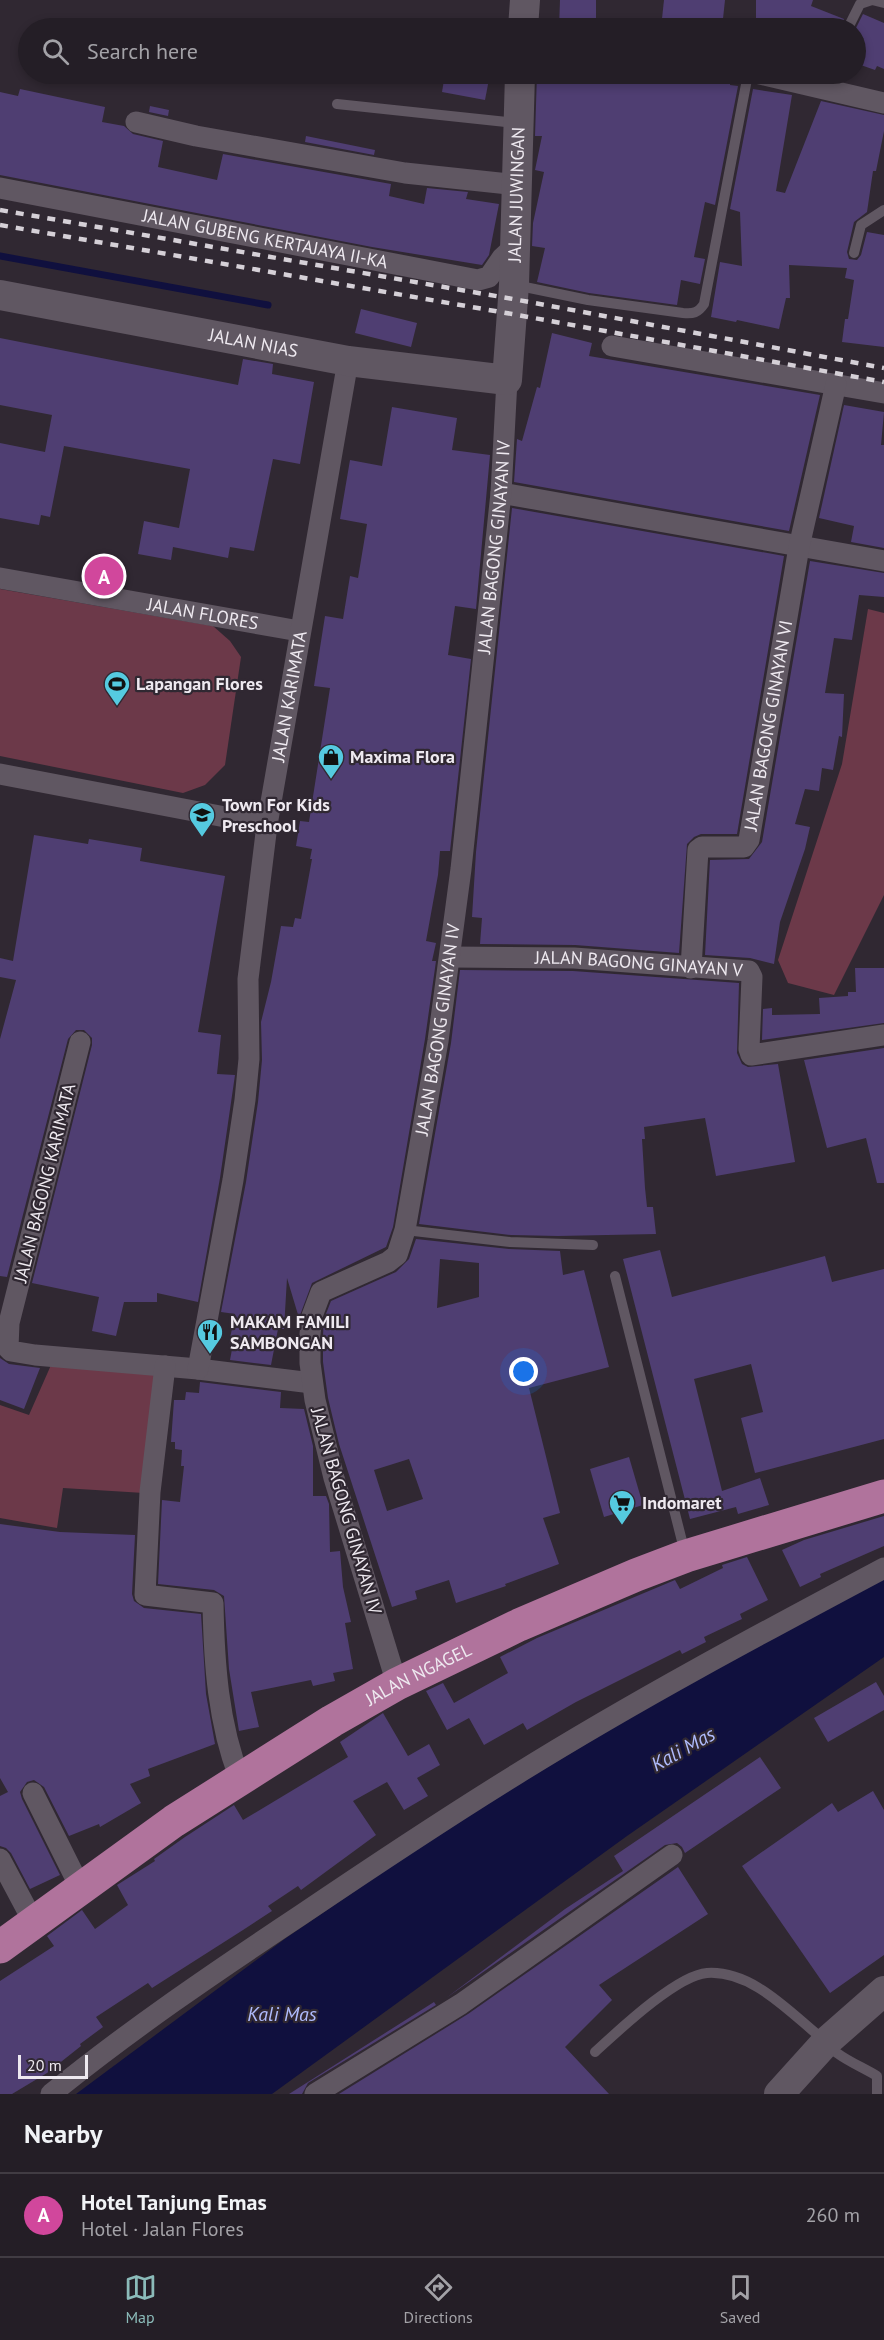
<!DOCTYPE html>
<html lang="en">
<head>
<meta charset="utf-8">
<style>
  body { margin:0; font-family:"PT Sans",sans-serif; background:#2c272e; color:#f1f3f6 }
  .scale { position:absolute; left:18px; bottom:15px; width:70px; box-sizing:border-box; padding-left:6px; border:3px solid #eee9f0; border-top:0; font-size:16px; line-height:21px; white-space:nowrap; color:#eee9f0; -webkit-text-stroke:4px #302832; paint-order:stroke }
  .you { position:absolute; left:524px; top:1372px; width:21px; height:21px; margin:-15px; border:4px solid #fff; border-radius:50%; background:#1a73e8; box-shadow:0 0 0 9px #1a73e833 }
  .badge { display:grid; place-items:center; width:39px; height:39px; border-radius:50%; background:#8bbbb9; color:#fff; font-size:20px; font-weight:700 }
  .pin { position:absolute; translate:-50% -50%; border:3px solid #fff; box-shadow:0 2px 6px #0006 }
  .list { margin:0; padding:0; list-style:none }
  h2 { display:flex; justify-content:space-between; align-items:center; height:78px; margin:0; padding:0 24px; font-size:26px }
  h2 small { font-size:20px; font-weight:400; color:#a3a2a7 }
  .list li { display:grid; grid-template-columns:39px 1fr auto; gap:18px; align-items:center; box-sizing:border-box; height:84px; padding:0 24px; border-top:2px solid #413c43 }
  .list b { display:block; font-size:22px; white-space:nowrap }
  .list p { margin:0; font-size:20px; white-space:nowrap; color:#a3a2a7 }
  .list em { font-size:20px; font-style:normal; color:#a3a2a7 }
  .icon { flex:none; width:33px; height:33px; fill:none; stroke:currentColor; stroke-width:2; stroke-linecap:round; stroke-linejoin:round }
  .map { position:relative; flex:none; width:884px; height:2094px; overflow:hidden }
  .search { position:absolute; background:#241e26; box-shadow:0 3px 9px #0003; left:18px; right:18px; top:18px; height:66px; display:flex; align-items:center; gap:15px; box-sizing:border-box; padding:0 21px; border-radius:33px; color:#a3a2a7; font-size:22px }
  .sheet { height:162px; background:#241e26 }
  nav { display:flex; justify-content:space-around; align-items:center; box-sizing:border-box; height:84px; border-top:2px solid #413c43; background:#241e26; font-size:16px; color:#a3a2a7 }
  nav a { display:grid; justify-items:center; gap:3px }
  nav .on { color:#8bbbb9 }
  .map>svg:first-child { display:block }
  .green { fill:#6c3949 }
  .water { fill:#10103e }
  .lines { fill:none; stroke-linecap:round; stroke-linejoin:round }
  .stream { stroke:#10103e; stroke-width:7 }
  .building { fill:#4f3e72; fill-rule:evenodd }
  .lane { stroke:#605762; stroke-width:10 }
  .street { stroke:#605762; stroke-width:21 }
  .secondary { stroke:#605762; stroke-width:30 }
  .highway { stroke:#b0739c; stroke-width:33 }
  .rail { stroke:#d5d0d7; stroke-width:4.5; stroke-dasharray:8 8; stroke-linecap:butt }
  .labels { text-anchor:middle; stroke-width:4.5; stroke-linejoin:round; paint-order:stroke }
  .street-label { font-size:18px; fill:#eee9f0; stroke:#302832 }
  .poi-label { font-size:18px; font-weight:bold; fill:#eee9f0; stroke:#302832; text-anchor:start }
  .water-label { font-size:20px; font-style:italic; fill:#afbbfc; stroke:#302832 }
</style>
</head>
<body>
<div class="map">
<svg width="884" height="2094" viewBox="0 0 884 2094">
  <rect width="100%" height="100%" fill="#302832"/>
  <!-- green -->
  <g class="green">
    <path d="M0,589L213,626L230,641L241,657L225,765L205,785L183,793L0,756Z"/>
    <path d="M868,609L884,613V895L834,995L788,983L778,960L842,764Z"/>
    <path d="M55,1356L158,1373L144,1493L63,1488L57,1528L0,1518V1405L29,1415Z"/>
  </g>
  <!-- water -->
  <path class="water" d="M884,1576V1657L627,1836L272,2094H76L286,1938L458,1821L744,1649Z"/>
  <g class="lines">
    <!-- stream -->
    <path class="stream" d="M0,256L268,305"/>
  </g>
  <!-- building -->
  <g class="building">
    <path d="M560,0H596V28H559Z"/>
    <path d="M664,0H725L722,28H661Z"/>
    <path d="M756,0H813L811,6L844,19L841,28H789L790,25H756Z"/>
    <path d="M863,14L884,23V69L877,66L875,70L855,63V30Z"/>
    <path d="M445,74H490L485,100L442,92Z"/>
    <path d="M537,74H628V79L675,81V79L704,80L705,74H731L730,85L738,86L715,205L705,202L694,257L705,259L700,284L681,280L677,305L589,293L537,282L545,248L532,246L533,223L544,172L535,170L542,136H535Z"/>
    <path d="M20,89L105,107L102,122L124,126L133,134L163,141L158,167L217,180L223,154L391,184L389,196L424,204L427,188L468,192L466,199L499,204L489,255L482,265L372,247L0,175V92L18,96Z"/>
    <path d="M753,89L792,95L776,191L785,193L821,101L884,115V131L876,171H873L867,212L854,222L847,252L849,259L857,260L861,255L867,232L884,235V347L842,342L845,319H848L854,280L845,278L847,268L789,265L790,298H786L779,329L737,320L736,322L711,317L720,262L742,266L740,212L730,209Z"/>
    <path d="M150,106L169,110L168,116L149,112Z"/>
    <path d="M306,136L375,150L374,155L305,142Z"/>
    <path d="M361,309L417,323L411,347L355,333Z"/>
    <path d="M552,333L592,343L589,356L820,395L789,531L514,482L517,439L522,441L537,387L540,388Z"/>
    <path d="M0,338L238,385L243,359L273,364L272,374L314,382L300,464L273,459L254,551L230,547L228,558L173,547L171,560L138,554L144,521L179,528L190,469L64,446L50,517L41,515L39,525L0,518V443L45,452L52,415L0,405Z"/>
    <path d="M844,405L884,412L881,445H884V548L851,542L854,526L819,518Z"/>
    <path d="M392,407L457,418L452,450L490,455L476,609L455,606L448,655L471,659L450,851H440L438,875L426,941L436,943L432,961H436L425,1039L393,1227L386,1247L312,1283L299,1318L287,1278L284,1329H278L271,1365L230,1360L233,1344L229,1343L235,1314L221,1312L246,1182L258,1102L262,1060L261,1022L271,982L281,926L293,927L295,918L301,919L312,859H310L312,849L296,846L300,821L309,822L330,688L314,686L325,616L343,619L350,576L358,578L367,524L340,519L350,460L382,466Z"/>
    <path d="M512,508L784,556L737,834H701L694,837L687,844L679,953L575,945L480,944L482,918L472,917L476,852Z"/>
    <path d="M810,561L884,573V597L859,595L852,640L834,638L825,693L844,694L842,737L839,736L833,770L822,768L819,791L805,789L795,824L810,827L805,849L780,922L774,964L750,958L705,955L710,860L749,859L762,842Z"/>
    <path d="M34,835L88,844L89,839L142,848L140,861L225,876L198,1032L221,1035L217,1074L235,1075L220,1178L198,1302L157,1293V1302H124L116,1336L92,1331L99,1297L32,1283L92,1045V1038L84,1030H76L68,1039L7,1277L0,1276V1039L16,980L0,977V958L13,961Z"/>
    <path d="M855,968H884V1023L762,1040L763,1009L772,1008V1015L820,1014L819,998L848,996V992H856Z"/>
    <path d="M460,970L573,971L739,983L737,1053L742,1064L748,1067L778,1064L795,1162L716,1176L705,1118L644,1127L645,1139H642L645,1188L647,1207H653L656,1234L558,1236L511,1235L419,1224L451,1043Z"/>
    <path d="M884,1048V1183H877L866,1138L827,1148L804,1060Z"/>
    <path d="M416,1239L509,1249L560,1251L563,1275L584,1270L609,1367L529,1388L560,1513L543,1518L559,1564L505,1584L506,1586L456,1603L449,1580L415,1591L417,1599L392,1607L339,1444L328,1398L323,1362V1335L324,1319L331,1301L396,1272L409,1259ZM440,1259L479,1263V1297L437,1308ZM409,1459L423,1499L387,1511L374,1470Z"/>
    <path d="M660,1250L672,1297L825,1256L832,1282L884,1269V1439L755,1473L741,1418L763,1412L751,1364L694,1379L722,1491L760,1478L769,1505L738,1514L736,1507L690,1519L623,1259Z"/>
    <path d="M0,1358L9,1364L40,1368L24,1409L0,1400Z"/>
    <path d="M200,1382L281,1392L280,1408L304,1409L313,1446V1496H326L329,1504L330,1552L340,1551L343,1587L351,1622L345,1623L353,1669L333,1673L335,1681L313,1686L311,1680L251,1692L259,1727L239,1731L229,1669L224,1596L214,1590L158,1584L162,1500L180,1502L184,1466H181L182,1450L175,1449V1442H171L174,1400H185L186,1392L199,1393Z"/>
    <path d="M629,1457L643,1505L604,1517L590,1469Z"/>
    <path d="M884,1516V1546L820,1574L821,1577L800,1587L782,1550L804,1540Z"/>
    <path d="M0,1524L60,1532L135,1535L132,1594L134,1601L144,1608L201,1614L206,1694L215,1744L148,1769L150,1776L130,1784L141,1803L100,1827L99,1824L69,1836L44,1787L34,1780L27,1782L20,1792L22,1799L60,1875L30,1889L11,1853L6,1848L0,1846V1796L8,1792L0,1778Z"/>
    <path d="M747,1557L768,1600L740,1614L742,1619L704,1637L706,1642L682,1654L680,1650L576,1702L527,1730L523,1723L484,1745L469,1718L447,1730L426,1691L443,1683L454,1703L508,1673L500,1657L537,1638L675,1580L680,1589L723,1568L722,1565Z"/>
    <path d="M876,1682L884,1696V1710L828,1742L814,1718Z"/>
    <path d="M383,1713L408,1756L429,1744L440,1765L417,1778L428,1796L404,1810L387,1782L353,1801L376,1835L301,1890L298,1886L268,1906L272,1911L243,1930L152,1988L148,1983L96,2017L103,2027L80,2044L81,2046L47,2073L12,2094H0V1981L54,1946L47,1936L82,1910L95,1929L128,1905L117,1885L155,1861L154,1859L185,1837L234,1805L243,1820L348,1757L340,1742Z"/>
    <path d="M760,1757L781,1788L685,1853L682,1847L677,1843L665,1845L446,1998L565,1909L623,1871L614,1856Z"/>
    <path d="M873,1791L884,1810V1955L830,1993L742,1866L832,1803L838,1812Z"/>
    <path d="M678,1867L708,1914L599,1985L612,2000L565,2047L609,2094H339L468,2014Z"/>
    <path d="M434,2002L436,2005L308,2083L302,2094H289Z"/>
  </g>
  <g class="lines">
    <!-- lane -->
    <g class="lane">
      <path d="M848,28L860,4L872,0L884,3"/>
      <path d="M824,88L829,74"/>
      <path d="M337,104L516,123"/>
      <path d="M854,253L861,225L884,210"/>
      <path d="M515,285L588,300L683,313C693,314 698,313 704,304L748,74"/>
      <path d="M405,1230L510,1242L593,1245"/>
      <path d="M615,1276L685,1553"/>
      <path d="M595,2052C618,2031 677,1975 707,1973C753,1970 791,2014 824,2040C828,2044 832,2049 837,2053C849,2062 864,2068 877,2076V2094"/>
    </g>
    <!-- street -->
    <g class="street">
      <path d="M760,74L884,103"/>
      <path d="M136,122L196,136L405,173L518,185"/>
      <path id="s1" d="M0,188L478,280L489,277L502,258L516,245"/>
      <path d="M612,346L884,393"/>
      <path d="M501,493L884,561"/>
      <path id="s2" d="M0,578L299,631"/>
      <path d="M0,774L267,825"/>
      <path id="s3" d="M451,957L574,958L749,971L752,977L749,1049L751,1055L884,1035"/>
      <path id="s4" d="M691,968L698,850L702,847H744L749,840L799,547L836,384"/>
      <path d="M80,1042L9,1323L8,1348L11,1351L35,1355L198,1369L312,1383"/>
      <path d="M165,1366L150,1492L145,1595L213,1603C214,1662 218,1724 240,1779"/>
      <path id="s5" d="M198,1369L233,1180L245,1100L249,1059L248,979L267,825L348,361"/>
      <path id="s6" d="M397,1684L334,1478L315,1400L310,1363V1334L312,1316L321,1292L388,1262L397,1255L405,1230L438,1041L461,869L501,493L507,380"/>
      <path d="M33,1793L81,1889"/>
      <path d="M0,1859L34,1923"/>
      <path d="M51,2094C131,2029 215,1972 301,1915C372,1867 444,1819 517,1774C636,1700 760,1634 884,1568"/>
      <path d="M315,2094L461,2004L672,1855"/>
    </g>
    <!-- secondary -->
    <g class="secondary">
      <path d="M523,28L525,0"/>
      <path id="s7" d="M0,295L348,361L507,380L514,285L520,74"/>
      <path d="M779,2094L826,2042L884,1991"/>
    </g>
    <!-- highway -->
    <path class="highway" id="s8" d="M0,1947L174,1821L332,1721L397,1684L519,1625L636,1575L686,1556L884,1496"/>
    <!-- rail -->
    <g class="rail">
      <path d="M0,210L513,299L884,368"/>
      <path d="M0,225L512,314L884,382"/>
    </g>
  </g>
  <!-- icons -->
  <defs>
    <g id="stadium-pin" transform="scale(1.35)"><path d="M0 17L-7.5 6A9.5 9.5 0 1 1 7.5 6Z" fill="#55cae0" stroke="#302832"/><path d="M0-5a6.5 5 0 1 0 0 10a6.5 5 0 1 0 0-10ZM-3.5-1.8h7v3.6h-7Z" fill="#111"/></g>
    <g id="shop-pin" transform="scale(1.35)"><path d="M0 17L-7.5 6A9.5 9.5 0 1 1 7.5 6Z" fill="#55cae0" stroke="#302832"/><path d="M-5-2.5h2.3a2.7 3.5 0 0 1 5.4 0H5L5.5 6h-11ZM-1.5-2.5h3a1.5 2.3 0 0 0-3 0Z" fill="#111"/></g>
    <g id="school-pin" transform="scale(1.35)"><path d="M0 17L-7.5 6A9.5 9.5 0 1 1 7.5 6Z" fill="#55cae0" stroke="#302832"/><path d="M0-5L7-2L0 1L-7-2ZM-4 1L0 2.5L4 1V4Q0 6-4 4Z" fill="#111"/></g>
    <g id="restaurant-pin" transform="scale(1.35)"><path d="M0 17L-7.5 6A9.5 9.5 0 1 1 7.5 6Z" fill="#55cae0" stroke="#302832"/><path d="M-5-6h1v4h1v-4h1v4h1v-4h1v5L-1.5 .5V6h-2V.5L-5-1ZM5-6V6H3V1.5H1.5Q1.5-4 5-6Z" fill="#111"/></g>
    <g id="supermarket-pin" transform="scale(1.35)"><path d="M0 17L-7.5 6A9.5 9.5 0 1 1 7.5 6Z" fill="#55cae0" stroke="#302832"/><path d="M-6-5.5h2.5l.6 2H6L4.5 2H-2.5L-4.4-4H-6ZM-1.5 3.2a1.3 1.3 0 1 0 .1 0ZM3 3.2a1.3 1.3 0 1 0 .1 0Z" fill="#111"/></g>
  </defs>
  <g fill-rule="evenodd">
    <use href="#stadium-pin" x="117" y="684"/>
    <use href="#shop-pin" x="331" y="757"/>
    <use href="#school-pin" x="202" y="815"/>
    <use href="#restaurant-pin" x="210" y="1332"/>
    <use href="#supermarket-pin" x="622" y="1503"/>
  </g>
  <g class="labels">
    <!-- street labels -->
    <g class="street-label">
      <text dy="6" stroke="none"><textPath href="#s7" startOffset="700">JALAN JUWINGAN</textPath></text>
      <text dy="6" stroke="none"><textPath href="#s1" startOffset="270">JALAN GUBENG KERTAJAYA II-KA</textPath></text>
      <text dy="6" stroke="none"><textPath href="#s7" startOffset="258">JALAN NIAS</textPath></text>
      <text dy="6" stroke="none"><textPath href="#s6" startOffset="1206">JALAN BAGONG GINAYAN IV</textPath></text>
      <text dy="6" stroke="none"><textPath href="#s2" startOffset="206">JALAN FLORES</textPath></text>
      <text dy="6" stroke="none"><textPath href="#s5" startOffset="680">JALAN KARIMATA</textPath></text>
      <text dy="6" stroke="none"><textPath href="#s4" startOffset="290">JALAN BAGONG GINAYAN VI</textPath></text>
      <text dy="6" stroke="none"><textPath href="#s3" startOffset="188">JALAN BAGONG GINAYAN V</textPath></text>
      <text dy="6" stroke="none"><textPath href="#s6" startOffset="720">JALAN BAGONG GINAYAN IV</textPath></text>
      <text transform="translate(45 1183) rotate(-76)" y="6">JALAN BAGONG KARIMATA</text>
      <text transform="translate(346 1511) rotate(74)" y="6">JALAN BAGONG GINAYAN IV</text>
      <text dy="6" stroke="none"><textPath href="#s8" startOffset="500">JALAN NGAGEL</textPath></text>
    </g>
    <!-- poi labels -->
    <g class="poi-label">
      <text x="136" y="690">Lapangan Flores</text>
      <text x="350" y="763">Maxima Flora</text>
      <text x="222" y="811">Town For Kids<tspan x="222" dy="21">Preschool</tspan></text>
      <text x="230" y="1328">MAKAM FAMILI<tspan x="230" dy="21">SAMBONGAN</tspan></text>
      <text x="642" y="1509">Indomaret</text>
    </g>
    <!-- water labels -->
    <g class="water-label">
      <text transform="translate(683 1749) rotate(-29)" y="7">Kali Mas</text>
      <text x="282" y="2021">Kali Mas</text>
    </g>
  </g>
</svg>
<div class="scale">20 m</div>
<div class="you"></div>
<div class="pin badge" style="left:104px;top:576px;background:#d1479c">A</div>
<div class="search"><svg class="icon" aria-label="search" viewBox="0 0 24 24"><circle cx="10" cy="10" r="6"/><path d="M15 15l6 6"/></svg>Search here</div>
</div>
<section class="sheet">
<h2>Nearby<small></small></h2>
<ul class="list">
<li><span class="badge" style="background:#d1479c">A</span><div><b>Hotel Tanjung Emas</b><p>Hotel · Jalan Flores</p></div><em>260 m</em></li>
</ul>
</section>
<nav>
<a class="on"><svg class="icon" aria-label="map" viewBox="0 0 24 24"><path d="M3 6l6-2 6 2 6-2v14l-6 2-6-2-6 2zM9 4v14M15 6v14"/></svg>Map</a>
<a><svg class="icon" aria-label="directions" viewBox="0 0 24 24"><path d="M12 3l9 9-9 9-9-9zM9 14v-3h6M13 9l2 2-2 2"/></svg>Directions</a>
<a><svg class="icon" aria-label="saved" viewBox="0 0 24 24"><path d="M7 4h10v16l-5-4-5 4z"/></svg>Saved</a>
</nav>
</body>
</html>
